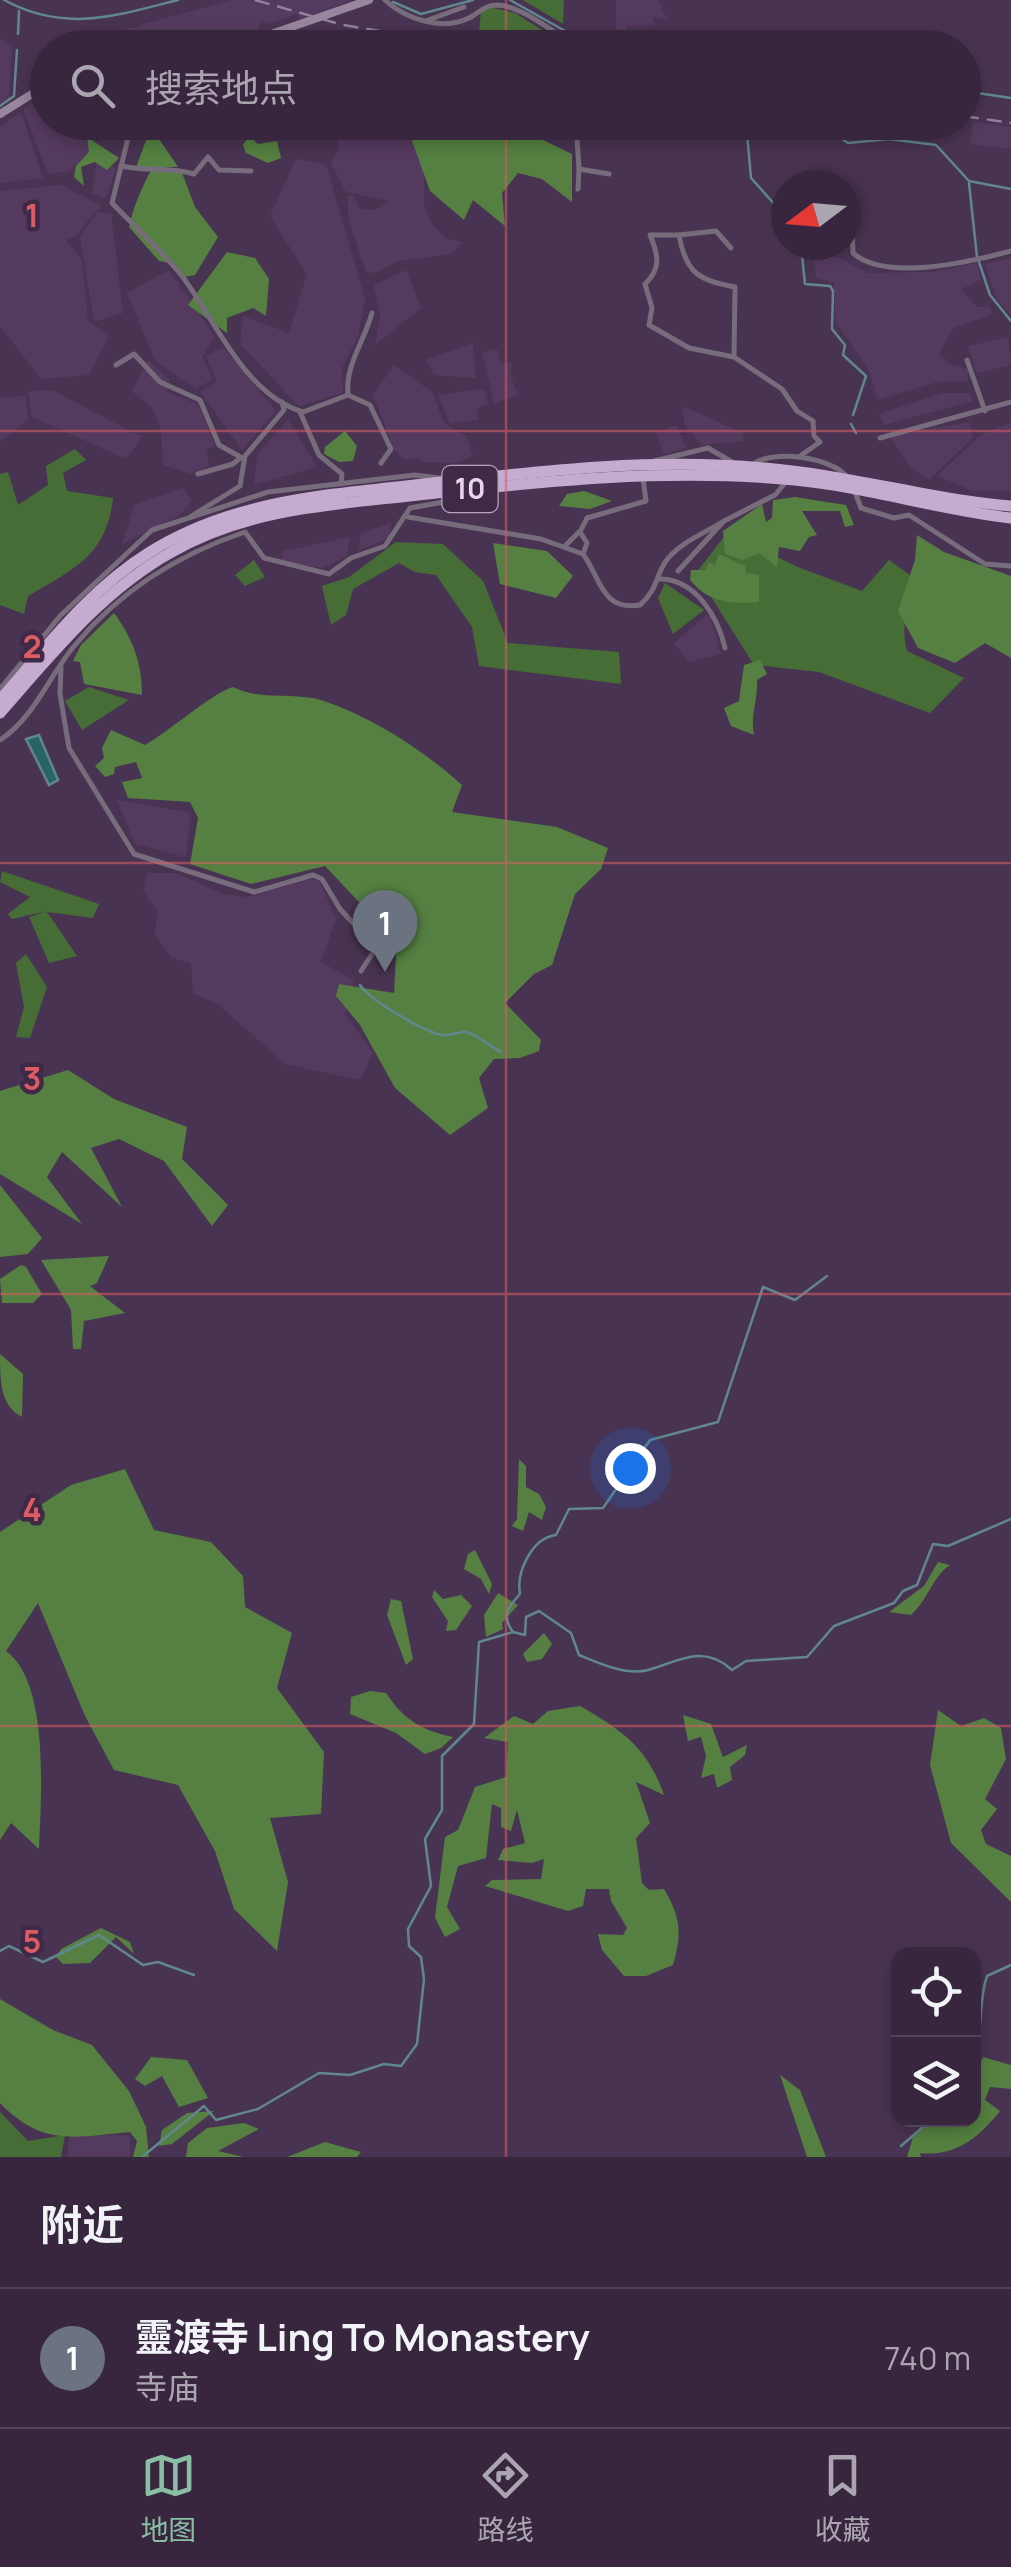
<!DOCTYPE html>
<html lang="zh">
<head>
<meta charset="utf-8">
<style>
  body { margin:0; font-family:Manrope,"Noto Sans SC",sans-serif; background:#423249; color:#f1f3f6 }
  .controls { position:absolute; right:30px; bottom:30px; display:grid; overflow:hidden; border-radius:20px; box-shadow:0 5px 15px #0003 }
  .controls button { width:90px; height:90px; display:grid; place-items:center; padding:0; border:0; border-bottom:2px solid #514358; background:#37263e; color:#f1f3f6; font:50px sans-serif }
  .compass { position:absolute; left:771px; top:170px; width:90px; height:90px; border-radius:50%; background:#37263e; box-shadow:0 5px 15px #0003; rotate:254deg }
  .you { position:absolute; left:630px; top:1468px; width:35px; height:35px; margin:-25px; border:8px solid #fff; border-radius:50%; background:#1a73e8; box-shadow:0 0 0 15px #1a73e833 }
  .badge { display:grid; place-items:center; width:65px; height:65px; border-radius:50%; background:#8abfa5; color:#fff; font-size:32px; font-weight:700 }
  .pin { position:absolute; translate:-50% -82px; filter:drop-shadow(0 2px 5px #0008) }
  .pin::after { content:''; position:absolute; top:52px; width:35px; height:30px; background:inherit; clip-path:polygon(0 0,100% 0,50% 100%) }
  .list { margin:0; padding:0; list-style:none }
  h2 { display:flex; justify-content:space-between; align-items:center; height:130px; margin:0; padding:0 40px; font-size:42px }
  h2 small { font-size:32px; font-weight:400; color:#aaa5b0 }
  .list li { display:grid; grid-template-columns:65px 1fr auto; gap:30px; align-items:center; box-sizing:border-box; height:140px; padding:0 40px; border-top:2px solid #514358 }
  .list b { display:block; font-size:38px; white-space:nowrap }
  .list p { margin:0; font-size:32px; white-space:nowrap; color:#aaa5b0 }
  .list em { font-size:32px; font-style:normal; color:#aaa5b0 }
  .icon { flex:none; width:55px; height:55px; fill:none; stroke:currentColor; stroke-width:2; stroke-linecap:round; stroke-linejoin:round }
  .map { position:relative; flex:none; width:1011px; height:2157px; overflow:hidden }
  .search { position:absolute; background:#37263e; box-shadow:0 5px 15px #0003; left:30px; right:30px; top:30px; height:110px; display:flex; align-items:center; gap:25px; box-sizing:border-box; padding:0 35px; border-radius:55px; color:#aaa5b0; font-size:38px }
  .sheet { height:270px; background:#37263e }
  nav { display:flex; justify-content:space-around; align-items:center; box-sizing:border-box; height:140px; border-top:2px solid #514358; background:#37263e; font-size:28px; color:#aaa5b0 }
  nav a { display:grid; justify-items:center; gap:5px }
  nav .on { color:#8abfa5 }
  .map>svg:first-child { display:block }
  .built { fill:#553a5f }
  .green { fill:#476d37 }
  .forest { fill:#558041 }
  .water { fill:#286465; stroke:#61878e; stroke-width:2.5 }
  .lines { fill:none; stroke-linecap:round; stroke-linejoin:round }
  .stream { stroke:#61878e; stroke-width:2.5 }
  .street { stroke:#776c7b; stroke-width:5 }
  .secondary { stroke:#97869e; stroke-width:8 }
  .rail { stroke:#94819b; stroke-width:2.5; stroke-dasharray:15 8; stroke-linecap:butt }
  .highway-bridge { stroke:#c6abd0; stroke-width:11 }
  .grid { fill:none; stroke:#db5d63; stroke-width:2.5; stroke-opacity:0.55 }
  .labels { text-anchor:middle; stroke-width:9; stroke-linejoin:round; paint-order:stroke }
  .shield { fill:#3f2947; stroke:#b5a4ba; stroke-width:2.5 }
  .shield-label { font-size:28px; font-weight:bold; fill:#e7d9ec }
  .grid-label { font-size:32px; text-anchor:middle; font-weight:bold; fill:#db5d63; stroke:#3f2947; stroke-width:9; stroke-linejoin:round; paint-order:stroke }
</style>
</head>
<body>
<div class="map">
<svg width="1011" height="2157" viewBox="0 0 1011 2157">
  <rect width="100%" height="100%" fill="#493352"/>
  <!-- built -->
  <g class="built">
    <path d="M232,0H351L301,20L296,14L270,24L261,21L258,30L236,37L234,33L202,47H121L119,31Z"/>
    <path d="M616,0H658L667,19L652,17L654,25L627,26V41L616,39Z"/>
    <path d="M0,38L12,47L9,98L0,104Z"/>
    <path d="M47,94L48,122L81,123L87,137L89,152L69,172L48,173L23,109Z"/>
    <path d="M21,112L43,178L0,183V127Z"/>
    <path d="M973,122L1011,127V149L970,144Z"/>
    <path d="M326,123H417L424,138V206L433,226L447,239L463,242L450,254L398,261L375,273L366,272L349,221L347,196H354L359,209L376,210L388,201L346,192L331,163L340,146Z"/>
    <path d="M97,159L116,168L106,199L92,194Z"/>
    <path d="M296,159L326,164L365,299L358,336L342,368L343,393L299,406L240,344L243,316L289,333L307,274L270,216Z"/>
    <path d="M60,185L101,205L75,237L65,239L82,260L88,321L109,336L89,375L41,379L0,326V191Z"/>
    <path d="M97,212L111,213L123,313L94,322L80,237Z"/>
    <path d="M813,245L868,273L934,272L977,263L981,280L961,289L977,307H990L993,314L953,328L939,353L948,364L968,369V381L937,382L877,400L869,370L836,323L834,283L816,278Z"/>
    <path d="M1011,258V315L997,300L985,264Z"/>
    <path d="M169,270L215,337L202,357L213,379L196,389L156,362L127,293Z"/>
    <path d="M406,270L421,308L375,345L380,314L374,285Z"/>
    <path d="M1008,337L1011,365L977,373L968,346Z"/>
    <path d="M473,343L476,378L434,375L426,360Z"/>
    <path d="M223,347L276,411L242,450L200,392L217,381L206,356Z"/>
    <path d="M497,349L501,363H512L510,374L518,395L494,404L482,352Z"/>
    <path d="M148,360L170,380L167,392L198,404L215,446L206,450L209,467L192,474L163,465L161,431L153,409L132,391Z"/>
    <path d="M394,365L432,392L444,423L466,436L473,456L456,463L423,462L417,457L405,460L395,451L373,395Z"/>
    <path d="M484,389L488,403L477,409L479,420L450,423L438,395Z"/>
    <path d="M52,390L142,437L126,459L32,417L28,391Z"/>
    <path d="M943,393H970L973,401L884,425L879,414Z"/>
    <path d="M26,396L28,420L0,441V398Z"/>
    <path d="M682,406L744,433L743,441L701,445L685,424Z"/>
    <path d="M288,420L317,467L254,485L257,454Z"/>
    <path d="M969,422L973,437L929,480L912,469L889,436Z"/>
    <path d="M1011,423V491H973L937,476L982,434Z"/>
    <path d="M676,425L686,448L664,454L656,433Z"/>
    <path d="M183,488L192,501L180,515L122,544L135,504Z"/>
    <path d="M391,523L389,538L358,551L361,533Z"/>
    <path d="M350,537L347,556L323,568L281,562L283,551Z"/>
    <path d="M709,613L721,654L688,662L674,643Z"/>
    <path d="M117,800L191,813L186,857L135,844Z"/>
    <path d="M147,873H176L226,895L248,897L311,879L320,881L336,919L321,962L354,980L345,1014L373,1053L360,1080L285,1064L218,1004L193,993L191,963L172,958L155,935L158,911L143,891Z"/>
    <path d="M70,2133L130,2136V2157H67Z"/>
  </g>
  <!-- green -->
  <g class="green">
    <path d="M523,0H564L563,24Z"/>
    <path d="M493,8L515,13L555,38L550,47L478,42L481,11Z"/>
    <path d="M75,449L86,460L63,473L67,491L113,498C107,555 73,570 28,596L24,614L0,605V474L8,472L18,505L48,485L46,466Z"/>
    <path d="M727,533L800,568L862,591L889,560L925,586C907,608 900,622 907,651L964,678L930,713L819,672L754,665L696,573Z"/>
    <path d="M396,542L443,544L483,581L508,643L619,652L621,684L479,666L472,627L436,575L415,572L399,563L353,589L346,615L331,625L322,586L349,577Z"/>
    <path d="M254,560L265,577L245,586L235,575Z"/>
    <path d="M665,583L704,610L673,634L658,598Z"/>
    <path d="M89,687L129,700L82,730L65,701Z"/>
    <path d="M2,871L99,904L93,918L47,912L77,956L49,963L29,917L47,911L12,919L8,914L30,897L0,882Z"/>
    <path d="M26,954L47,987L30,1038L16,1037L24,1007L16,963Z"/>
    <path d="M0,2112L28,2141L65,2135L61,2157H0Z"/>
  </g>
  <!-- forest -->
  <g class="forest">
    <path d="M498,122L513,139L537,137L572,154V202L542,179L518,173L502,193L505,226L473,200L464,220L430,191L406,124Z"/>
    <path d="M137,123H158L159,139L178,167H136L147,138L134,132Z"/>
    <path d="M249,136L258,144L277,141L281,158L268,163L246,153L243,145Z"/>
    <path d="M87,137L119,158L107,170L95,162L81,167L84,186L74,177L76,166L89,152Z"/>
    <path d="M151,170L182,173L195,207L218,237L195,275L185,277L175,264L159,261L129,227C133,207 142,188 151,170Z"/>
    <path d="M227,252L255,258L269,279L266,316L253,308L227,318V333L188,305Z"/>
    <path d="M345,431L357,446L353,461L339,462L324,454L325,447Z"/>
    <path d="M584,491L612,501L590,509L559,506L567,494Z"/>
    <path d="M795,497L846,505L854,525L845,527L840,511H802L817,535L809,537L800,551L779,547L777,567L759,553L743,560L725,554L723,531L762,504L766,522L772,518L773,500Z"/>
    <path d="M917,535L944,552L1011,576V658L985,643L955,663L918,648L898,611L915,560Z"/>
    <path d="M493,543L547,551L573,576L556,598L500,584Z"/>
    <path d="M719,554L745,566L746,573L759,575V602C731,604 709,603 690,580L691,570H706L709,562L715,565Z"/>
    <path d="M114,613C133,639 142,663 142,695L84,684L80,662L73,661L81,645Z"/>
    <path d="M760,660L767,674L757,680C758,701 750,714 754,735L731,726L724,708L739,701L744,665Z"/>
    <path d="M233,687C263,702 294,691 324,701C374,718 423,750 462,785L452,812L557,827L608,848L601,869L575,894L552,965L534,974L505,1003L541,1040L539,1051L520,1058L494,1059L479,1078L488,1108L450,1135L395,1088L360,1025L336,996L339,984L394,993L396,957L390,929L375,919L325,866L251,884L190,864L198,818L190,802L128,798L122,782L142,778L136,762L115,767L114,774L105,777L95,766L104,758L102,748L111,730L145,745C168,732 214,692 233,687Z"/>
    <path d="M68,1070L114,1099L187,1127L182,1159L228,1205L212,1226L164,1161L119,1139L91,1148L122,1207L62,1152L47,1177L82,1224L0,1174V1091Z"/>
    <path d="M0,1185L42,1238L28,1254L0,1257Z"/>
    <path d="M109,1256L97,1283L90,1286L125,1313L84,1321L81,1349H73L71,1310L41,1260Z"/>
    <path d="M21,1265L26,1267L42,1294L33,1303H2L0,1279Z"/>
    <path d="M0,1354L23,1374L22,1417C0,1406 0,1380 0,1354Z"/>
    <path d="M519,1459L526,1466V1487L539,1494L546,1507L542,1520L529,1512L523,1531L512,1526L517,1519Z"/>
    <path d="M125,1469L154,1530L211,1542L243,1576L245,1607L292,1633L277,1688L324,1752L321,1814L270,1818L288,1882L277,1951L234,1909L215,1851L178,1785L114,1770L85,1716L38,1603L6,1651C50,1682 41,1798 39,1849L11,1823L0,1840V1532L71,1485Z"/>
    <path d="M475,1550L492,1584L489,1594L481,1579L464,1569L468,1554Z"/>
    <path d="M938,1562L950,1565C932,1577 928,1600 911,1615L889,1612L924,1586Z"/>
    <path d="M434,1590L443,1599L461,1595L472,1606L456,1630L446,1631L448,1621L432,1597Z"/>
    <path d="M498,1593L518,1605L502,1623L503,1629L486,1637L484,1615Z"/>
    <path d="M391,1599L401,1601L413,1659L406,1665L387,1615Z"/>
    <path d="M544,1633L552,1644L542,1659L527,1662L523,1654Z"/>
    <path d="M370,1691L386,1693C404,1720 421,1730 453,1737L441,1748L425,1754L396,1733L350,1714L351,1697Z"/>
    <path d="M580,1706C623,1731 647,1747 664,1795L636,1782L650,1823L636,1838L642,1883L649,1890L664,1889C681,1918 682,1933 673,1965L646,1976H624L602,1950L598,1934L623,1935L627,1928L611,1901L609,1889H586L583,1906L568,1911L485,1886L492,1880L541,1879L544,1859L532,1863L498,1860L503,1849L525,1843L517,1810L511,1831L501,1827V1808L492,1804L486,1858L458,1866L447,1907L460,1929L445,1937L435,1918L445,1837L458,1830L475,1787L506,1777L508,1742L484,1738L514,1716L533,1724L548,1711Z"/>
    <path d="M938,1710L961,1726L984,1718L1001,1728L1006,1759L985,1799L997,1809L981,1830L986,1844L1011,1856V1902L951,1843L930,1765Z"/>
    <path d="M683,1715L711,1724L723,1757L747,1745L745,1755L730,1767L732,1780L717,1788L714,1774L701,1778L706,1756L701,1737L688,1741Z"/>
    <path d="M101,1928L130,1942L134,1954L116,1937L90,1963L63,1964L56,1957L61,1949Z"/>
    <path d="M0,1999L53,2030L92,2045L129,2091L146,2127L149,2157H133L137,2141L130,2132C75,2137 42,2147 0,2103Z"/>
    <path d="M151,2057L187,2060L208,2098L179,2107L162,2076L145,2086L135,2079Z"/>
    <path d="M983,2057L1011,2065V2089L990,2087L985,2100L1000,2111C979,2137 956,2157 920,2153L921,2157H907L913,2137L933,2120H974V2077Z"/>
    <path d="M780,2075L800,2090L826,2157H807Z"/>
    <path d="M214,2111L172,2144L159,2146L162,2130L187,2113Z"/>
    <path d="M244,2123L259,2129L218,2151L244,2157H186L188,2143L207,2128Z"/>
    <path d="M325,2142L361,2152L357,2157H287Z"/>
  </g>
  <!-- water -->
  <path class="water" d="M39,735L58,780L49,785L26,739Z"/>
  <g class="lines">
    <!-- stream -->
    <g class="stream">
      <path d="M4,0C65,33 115,16 178,0"/>
      <path d="M510,0L581,40L687,48"/>
      <path d="M393,2L421,14L473,0"/>
      <path d="M18,34L19,11"/>
      <path d="M964,91L1011,98"/>
      <path d="M0,106L14,96L17,50"/>
      <path d="M746,122L751,178L786,217"/>
      <path d="M817,122L848,143L889,139L936,145L969,181L1011,189"/>
      <path d="M969,183L977,257"/>
      <path d="M801,245L805,284L830,286L833,291L832,329L845,345L843,355L866,376L853,415"/>
      <path d="M979,262L990,295L1011,321"/>
      <path d="M851,424L856,433"/>
      <path d="M360,985C370,1000 425,1033 443,1035C450,1036 460,1031 466,1032C477,1034 491,1047 501,1052"/>
      <path d="M513,1632C501,1616 508,1607 520,1594C516,1572 532,1538 556,1535L569,1509L603,1508L650,1440L718,1422L763,1287L795,1300L827,1276"/>
      <path d="M0,1951L9,1946L43,1962L99,1935L143,1965L158,1962L194,1975"/>
      <path d="M974,2053C984,2027 978,2002 987,1976L1011,1965"/>
      <path d="M901,2146L931,2120"/>
      <path d="M142,2157L204,2106L216,2120L258,2109L319,2073L350,2075L384,2064L401,2066L417,2044L424,1979L421,1957L409,1946L408,1929L431,1886L425,1839L442,1810V1756L474,1724L479,1642L513,1632L525,1635L526,1617L539,1611L571,1633L579,1655C598,1663 627,1676 648,1670C677,1662 703,1643 732,1670L746,1661L807,1657L834,1626L894,1603L903,1591L917,1585L933,1544L948,1546L1011,1519"/>
    </g>
    <!-- street -->
    <g class="street">
      <path d="M385,0C405,19 444,32 471,17C481,11 485,5 498,5C525,7 558,36 579,48"/>
      <path d="M428,20L464,7"/>
      <path d="M132,122L112,203C135,227 161,250 182,276C216,321 244,394 303,412L348,395L370,405L391,449L381,463"/>
      <path d="M576,122L579,169L609,174"/>
      <path d="M122,166C147,172 169,166 194,174L208,157L219,170L251,171"/>
      <path d="M578,189L579,169"/>
      <path d="M846,209L852,223L853,253C886,282 970,262 1011,251"/>
      <path d="M679,235L716,231L731,248"/>
      <path d="M734,357L735,287C699,280 686,274 679,235H650C658,254 662,268 645,284L652,308L649,325L689,348L734,357L782,389L797,411L813,421L814,436L820,442L800,456"/>
      <path d="M967,360L985,411"/>
      <path d="M116,365L134,354L160,382L200,400L219,445L244,459"/>
      <path d="M348,395C345,365 364,342 372,313"/>
      <path d="M300,412L319,455L342,474L341,484"/>
      <path d="M880,438L1011,402"/>
      <path d="M654,461L708,448L732,462"/>
      <path d="M754,464C772,449 833,457 848,478"/>
      <path d="M198,474L233,464L240,458"/>
      <path d="M855,492L861,508L894,518L909,515L985,564L1011,566"/>
      <path d="M190,517L240,486L245,456L284,410L282,402"/>
      <path d="M408,517L541,539L583,554L587,543L580,532L587,518L646,501L643,478"/>
      <path d="M564,547L579,532"/>
      <path d="M583,554C601,578 601,611 640,605C656,591 655,580 664,564C676,544 705,533 724,521"/>
      <path d="M678,571L724,521L775,495L785,483"/>
      <path d="M661,579C696,580 718,617 725,648"/>
      <path d="M61,666L60,694L69,748L134,854L254,892L313,875L322,879L340,909L376,948L361,971"/>
      <path d="M0,689L61,615L152,530L268,492L415,475L447,479"/>
      <path d="M0,740C35,717 48,677 75,645C120,591 179,554 245,532L264,558L329,574L351,558L385,546L410,508L444,502L453,492"/>
      <path d="M376,948L388,949"/>
    </g>
    <!-- secondary -->
    <g class="secondary">
      <path d="M231,48L369,0"/>
      <path d="M0,114L48,84"/>
    </g>
    <!-- rail -->
    <g class="rail">
      <path d="M255,0L343,25L484,48"/>
      <path d="M964,116L1011,123"/>
    </g>
    <!-- highway-bridge -->
    <g class="highway-bridge">
      <path d="M0,700C46,647 90,589 150,552C238,497 340,494 441,482C549,470 656,458 765,468C848,475 928,499 1011,506"/>
      <path d="M0,713C52,654 101,592 170,553C247,508 332,505 418,495C545,481 667,468 795,480C868,487 938,510 1011,518"/>
    </g>
  </g>
  <!-- grid -->
  <path class="grid" d="M506,0V48M506,122V2157M0,431H1011M0,863H1011M0,1294H1011M0,1726H1011"/>
  <g class="labels">
    <!-- shield labels -->
    <rect class="shield" x="442.5" y="466" width="55" height="46" rx="8"/>
    <g class="shield-label">
      <text x="470" y="499">10</text>
    </g>
  </g>
  <g class="grid-label">
    <text x="32" y="227">1</text>
    <text x="32" y="658">2</text>
    <text x="32" y="1090">3</text>
    <text x="32" y="1521">4</text>
    <text x="32" y="1953">5</text>
  </g>
</svg>
<div class="controls">
<button><svg class="icon" aria-label="locate" viewBox="0 0 24 24"><circle cx="12" cy="12" r="6"/><path d="M12 2v4M12 18v4M2 12h4M18 12h4"/></svg></button>
<button><svg class="icon" aria-label="layers" viewBox="0 0 24 24"><path d="M12 4l9 5-9 5-9-5zM3 14l9 5 9-5"/></svg></button>
</div>
<svg class="compass" viewBox="-18 -18 36 36"><path d="M0-13l5 13h-10z" fill="#e53935"/><path d="M0 13l5-13h-10z" fill="#aaa5b0"/></svg>
<div class="you"></div>
<div class="pin badge" style="left:385px;top:972px;background:#6b7280">1</div>
<div class="search"><svg class="icon" aria-label="search" viewBox="0 0 24 24"><circle cx="10" cy="10" r="6"/><path d="M15 15l6 6"/></svg>搜索地点</div>
</div>
<section class="sheet">
<h2>附近<small></small></h2>
<ul class="list">
<li><span class="badge" style="background:#6b7280">1</span><div><b>靈渡寺 Ling To Monastery</b><p>寺庙</p></div><em>740 m</em></li>
</ul>
</section>
<nav>
<a class="on"><svg class="icon" aria-label="map" viewBox="0 0 24 24"><path d="M3 6l6-2 6 2 6-2v14l-6 2-6-2-6 2zM9 4v14M15 6v14"/></svg>地图</a>
<a><svg class="icon" aria-label="directions" viewBox="0 0 24 24"><path d="M12 3l9 9-9 9-9-9zM9 14v-3h6M13 9l2 2-2 2"/></svg>路线</a>
<a><svg class="icon" aria-label="saved" viewBox="0 0 24 24"><path d="M7 4h10v16l-5-4-5 4z"/></svg>收藏</a>
</nav>
</body>
</html>
